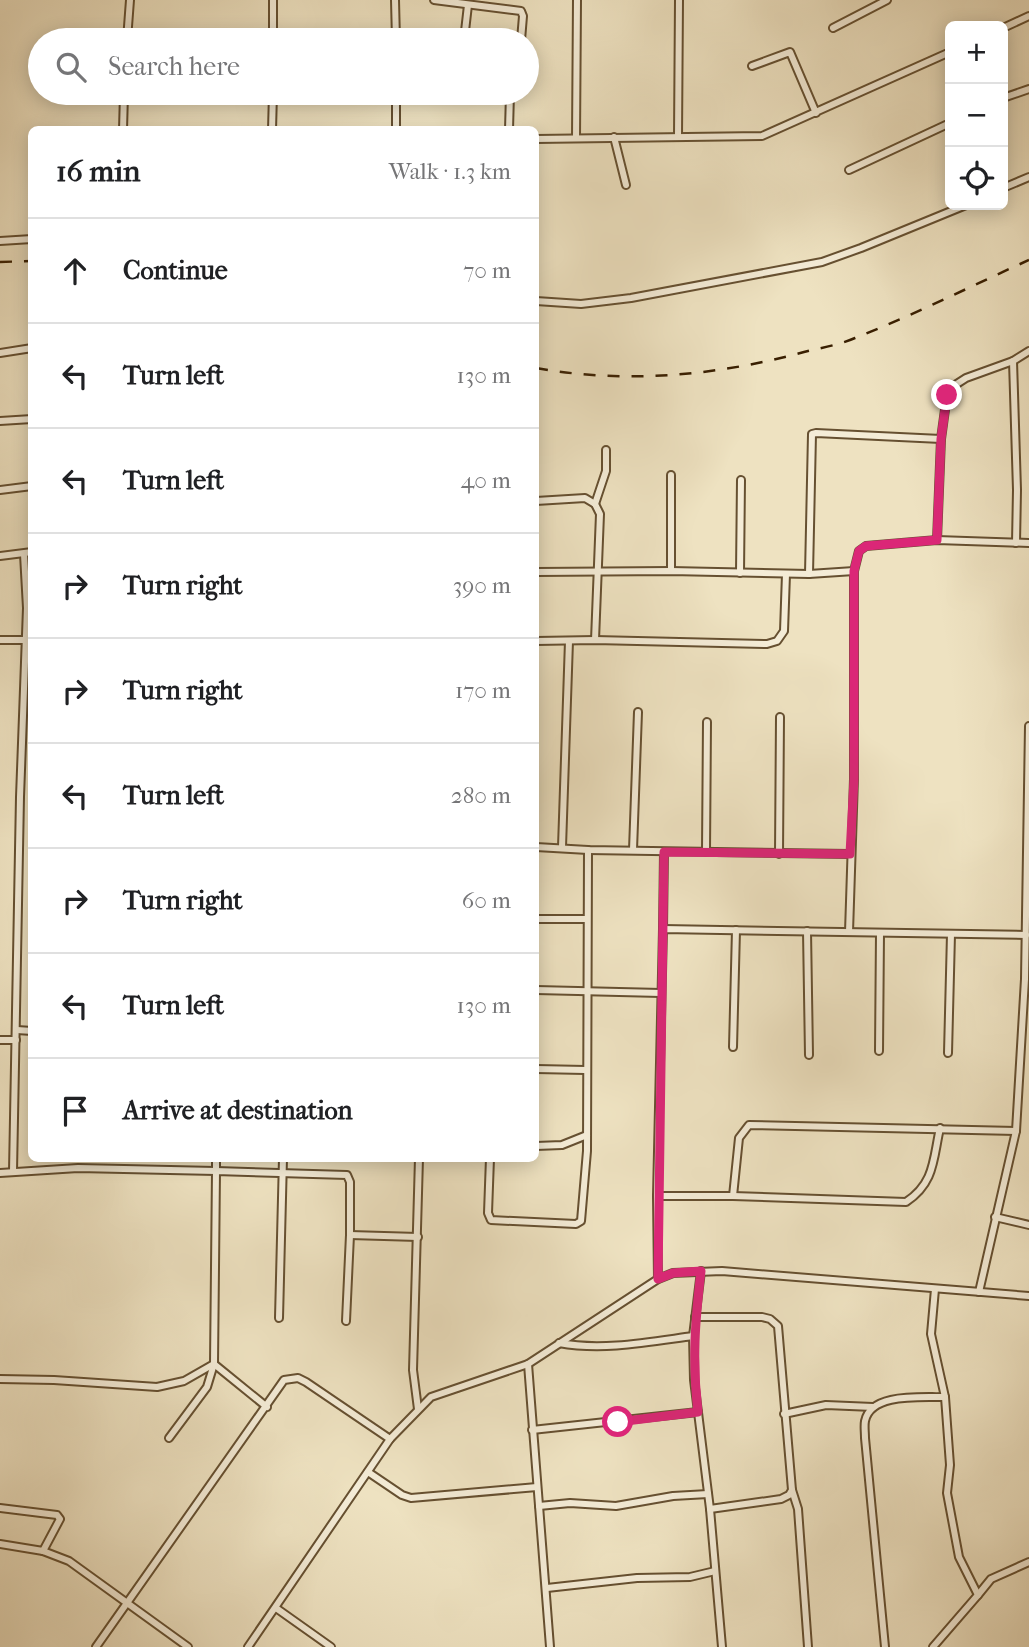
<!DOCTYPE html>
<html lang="en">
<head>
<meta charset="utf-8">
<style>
  body { margin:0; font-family:"IM FELL French Canon",serif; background:#f6f6f6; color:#202124 }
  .controls { position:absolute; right:21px; top:21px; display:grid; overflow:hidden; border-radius:10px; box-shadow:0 4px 18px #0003 }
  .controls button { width:63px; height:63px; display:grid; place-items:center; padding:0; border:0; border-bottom:2px solid #e0e0e0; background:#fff; color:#202124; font:35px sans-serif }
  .stop { position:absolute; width:21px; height:21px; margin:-16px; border:5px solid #db2777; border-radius:50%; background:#fff }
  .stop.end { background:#db2777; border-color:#fff; box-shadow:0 2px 7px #0008 }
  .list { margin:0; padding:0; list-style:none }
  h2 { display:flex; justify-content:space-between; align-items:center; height:91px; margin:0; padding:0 28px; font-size:30px }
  h2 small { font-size:23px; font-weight:400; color:#757577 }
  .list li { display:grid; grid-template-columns:46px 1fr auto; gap:21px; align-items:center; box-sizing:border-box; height:105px; padding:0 28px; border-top:2px solid #e0e0e0 }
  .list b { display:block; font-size:26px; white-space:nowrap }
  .list em { font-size:23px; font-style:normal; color:#757577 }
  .icon { flex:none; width:38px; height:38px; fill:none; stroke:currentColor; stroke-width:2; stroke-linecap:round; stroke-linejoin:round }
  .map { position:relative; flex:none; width:1029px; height:1647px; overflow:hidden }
  .search { position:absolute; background:#fff; box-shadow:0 4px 18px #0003; left:28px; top:28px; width:511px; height:77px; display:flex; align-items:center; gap:18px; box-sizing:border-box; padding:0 24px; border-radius:38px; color:#757577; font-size:26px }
  .panel { position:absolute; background:#fff; box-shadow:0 4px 18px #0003; left:28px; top:126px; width:511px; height:1036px; border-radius:10px }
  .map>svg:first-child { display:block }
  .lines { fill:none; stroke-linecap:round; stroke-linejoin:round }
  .street-casing { stroke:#665031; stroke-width:10 }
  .street { stroke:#f4ecd7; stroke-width:6 }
  .rail { stroke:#391f01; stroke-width:2.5; stroke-dasharray:12 12; stroke-linecap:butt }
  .route { stroke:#db2777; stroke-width:9 }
</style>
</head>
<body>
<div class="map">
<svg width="1029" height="1647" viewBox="0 0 1029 1647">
  <rect width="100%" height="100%" fill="#eee2c1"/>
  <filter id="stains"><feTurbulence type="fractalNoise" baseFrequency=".00286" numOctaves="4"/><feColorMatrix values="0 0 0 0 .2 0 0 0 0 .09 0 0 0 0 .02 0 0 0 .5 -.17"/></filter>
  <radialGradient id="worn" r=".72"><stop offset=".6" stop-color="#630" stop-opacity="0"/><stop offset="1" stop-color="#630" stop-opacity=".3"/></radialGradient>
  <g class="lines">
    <!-- street casing -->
    <g class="street-casing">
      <g id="street">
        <path d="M273,0V40"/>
        <path d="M395,0L396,40"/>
        <path d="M434,0L521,11L523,16L521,40"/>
        <path d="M833,28L887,0"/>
        <path d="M1003,28L1029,16"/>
        <path d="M127,40L130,0"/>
        <path d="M464,40L468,5"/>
        <path d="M752,66L790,52L816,113"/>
        <path d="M396,93V130"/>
        <path d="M1003,98L1029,89"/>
        <path d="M123,130L124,93"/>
        <path d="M272,130L273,93"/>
        <path d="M509,130L510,93"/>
        <path d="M678,136L679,0"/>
        <path d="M614,137L626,185"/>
        <path d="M576,138L577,0"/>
        <path d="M536,139L762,136L950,52"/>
        <path d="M849,170L950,123"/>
        <path d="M1003,188L1029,177"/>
        <path d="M0,241L32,239"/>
        <path d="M536,301L581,304L631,298L822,262L861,248L966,205"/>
        <path d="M0,353L32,348"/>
        <path d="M1013,361L1017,490L1016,543"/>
        <path d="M0,421L32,419"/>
        <path d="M0,490L32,486"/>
        <path d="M536,501L585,498L595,504L600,514L595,640"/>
        <path d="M595,504L606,471V450"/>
        <path d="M937,540L941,439L947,395L952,387L966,378L1013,361L1029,351"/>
        <path d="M0,556L32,552"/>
        <path d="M671,571V475"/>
        <path d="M536,572L671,571L809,574L854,571"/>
        <path d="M740,573L741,480"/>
        <path d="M809,574L812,434L816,433L941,439"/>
        <path d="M0,640H26"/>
        <path d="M536,641L595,640L767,644L777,641L784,631L786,574"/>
        <path d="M536,847L588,850L850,854"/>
        <path d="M562,847L569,641"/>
        <path d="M633,850L638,712"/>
        <path d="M706,852L707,722"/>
        <path d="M779,854L780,717"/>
        <path d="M536,919H586"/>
        <path d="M663,929L664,852"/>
        <path d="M807,931L809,1055"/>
        <path d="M849,932L854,779V571L859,551L866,546L937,540L1029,543"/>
        <path d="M536,990L661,993"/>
        <path d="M17,1030L32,1031"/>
        <path d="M0,1040H16"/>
        <path d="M733,1047L736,930"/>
        <path d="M879,1051L880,933"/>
        <path d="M948,1053L951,934"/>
        <path d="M536,1069L585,1070"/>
        <path d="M536,1146L562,1145L587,1135"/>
        <path d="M490,1158L488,1213L491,1220L576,1224L581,1221L587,1151L588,850"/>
        <path d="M13,1172L20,797L27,608L24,554"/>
        <path d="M0,1173L78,1168L216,1171V1158"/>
        <path d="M657,1196H733L906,1202C935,1183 933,1159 940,1128"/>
        <path d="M733,1196L739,1138L749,1125L1016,1131"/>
        <path d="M995,1217L1029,1225"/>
        <path d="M350,1235L418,1237"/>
        <path d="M701,1271L693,1336L694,1380L710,1509L722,1647"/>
        <path d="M658,1279L657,1196L663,929L1026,935"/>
        <path d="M979,1292L1016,1131L1025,979L1029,726"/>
        <path d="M695,1317H762L770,1319L778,1326L792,1490L789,1495L781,1499L710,1509"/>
        <path d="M279,1318L283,1158"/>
        <path d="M559,1343C603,1351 649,1342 693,1336"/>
        <path d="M214,1364L267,1407"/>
        <path d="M528,1364L550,1647"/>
        <path d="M0,1379L54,1380L157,1387L184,1381L212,1365"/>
        <path d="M418,1409L413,1370L419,1158"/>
        <path d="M784,1414L826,1405L873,1407"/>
        <path d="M532,1430L698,1412"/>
        <path d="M169,1438L207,1387L214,1364L216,1171L347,1175L350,1182V1235L346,1321"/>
        <path d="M368,1472L402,1495L411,1498L537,1487"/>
        <path d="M792,1490L798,1509L808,1647"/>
        <path d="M539,1506L570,1503L616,1506L673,1496L708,1494"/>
        <path d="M0,1508L57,1515L60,1519L43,1551"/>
        <path d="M0,1544L43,1551L69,1561L188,1647"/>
        <path d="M547,1588L637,1578L690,1577L715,1571"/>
        <path d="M978,1595L991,1579L1029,1562"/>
        <path d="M276,1608L331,1647"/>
        <path d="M96,1647L284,1380L298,1378L306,1382L390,1439"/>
        <path d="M248,1647L390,1439L431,1397L528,1364L658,1279L673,1273L722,1271L1029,1296"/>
        <path d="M885,1647L865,1438C865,1432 864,1426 865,1421C871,1392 923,1398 945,1397"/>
        <path d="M933,1647L978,1595L959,1557L947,1493L950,1465L945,1397L931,1334L935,1289"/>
      </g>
    </g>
    <!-- street -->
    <use href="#street" class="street"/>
    <!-- rail -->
    <g class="rail">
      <path d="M0,262L32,261"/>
      <path d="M536,368C625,384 716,376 804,352C820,348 839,345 855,338C914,315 971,286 1029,260"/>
    </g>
  </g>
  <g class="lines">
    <!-- route -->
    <path class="route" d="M618,1422L698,1412C692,1360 695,1323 701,1271L673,1273L658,1279L664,852L850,854L854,779V571L859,551L866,546L937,540L941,439L947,395"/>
  </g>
  <rect width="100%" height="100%" filter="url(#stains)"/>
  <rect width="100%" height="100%" fill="url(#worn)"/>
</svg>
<div class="controls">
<button>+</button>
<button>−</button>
<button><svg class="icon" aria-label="locate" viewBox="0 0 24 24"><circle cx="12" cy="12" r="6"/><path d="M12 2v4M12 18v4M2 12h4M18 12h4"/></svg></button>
</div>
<div class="stop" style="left:618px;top:1422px"></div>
<div class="stop end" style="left:947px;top:395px"></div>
<div class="search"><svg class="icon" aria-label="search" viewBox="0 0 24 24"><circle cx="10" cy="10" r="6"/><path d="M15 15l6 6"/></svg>Search here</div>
<section class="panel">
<h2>16 min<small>Walk · 1.3 km</small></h2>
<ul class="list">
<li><svg class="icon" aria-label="ahead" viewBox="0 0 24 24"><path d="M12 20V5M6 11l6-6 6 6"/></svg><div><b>Continue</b></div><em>70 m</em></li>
<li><svg class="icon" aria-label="left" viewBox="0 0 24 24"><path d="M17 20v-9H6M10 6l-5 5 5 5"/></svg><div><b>Turn left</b></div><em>130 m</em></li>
<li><svg class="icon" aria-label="left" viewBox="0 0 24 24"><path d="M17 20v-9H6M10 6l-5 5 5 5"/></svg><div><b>Turn left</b></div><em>40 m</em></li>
<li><svg class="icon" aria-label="right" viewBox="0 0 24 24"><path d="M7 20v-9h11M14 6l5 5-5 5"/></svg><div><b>Turn right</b></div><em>390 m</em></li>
<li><svg class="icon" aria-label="right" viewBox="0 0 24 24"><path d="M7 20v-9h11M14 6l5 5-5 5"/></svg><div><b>Turn right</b></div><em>170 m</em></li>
<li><svg class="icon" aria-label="left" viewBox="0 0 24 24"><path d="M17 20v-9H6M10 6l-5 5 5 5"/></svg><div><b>Turn left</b></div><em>280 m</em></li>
<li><svg class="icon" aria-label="right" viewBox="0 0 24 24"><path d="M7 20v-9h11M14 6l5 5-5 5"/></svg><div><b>Turn right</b></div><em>60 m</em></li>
<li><svg class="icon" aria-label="left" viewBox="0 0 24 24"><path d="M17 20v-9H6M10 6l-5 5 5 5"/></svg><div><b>Turn left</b></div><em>130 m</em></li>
<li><svg class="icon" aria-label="arrive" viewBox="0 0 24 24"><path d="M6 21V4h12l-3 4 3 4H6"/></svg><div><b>Arrive at destination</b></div></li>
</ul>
</section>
</div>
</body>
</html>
